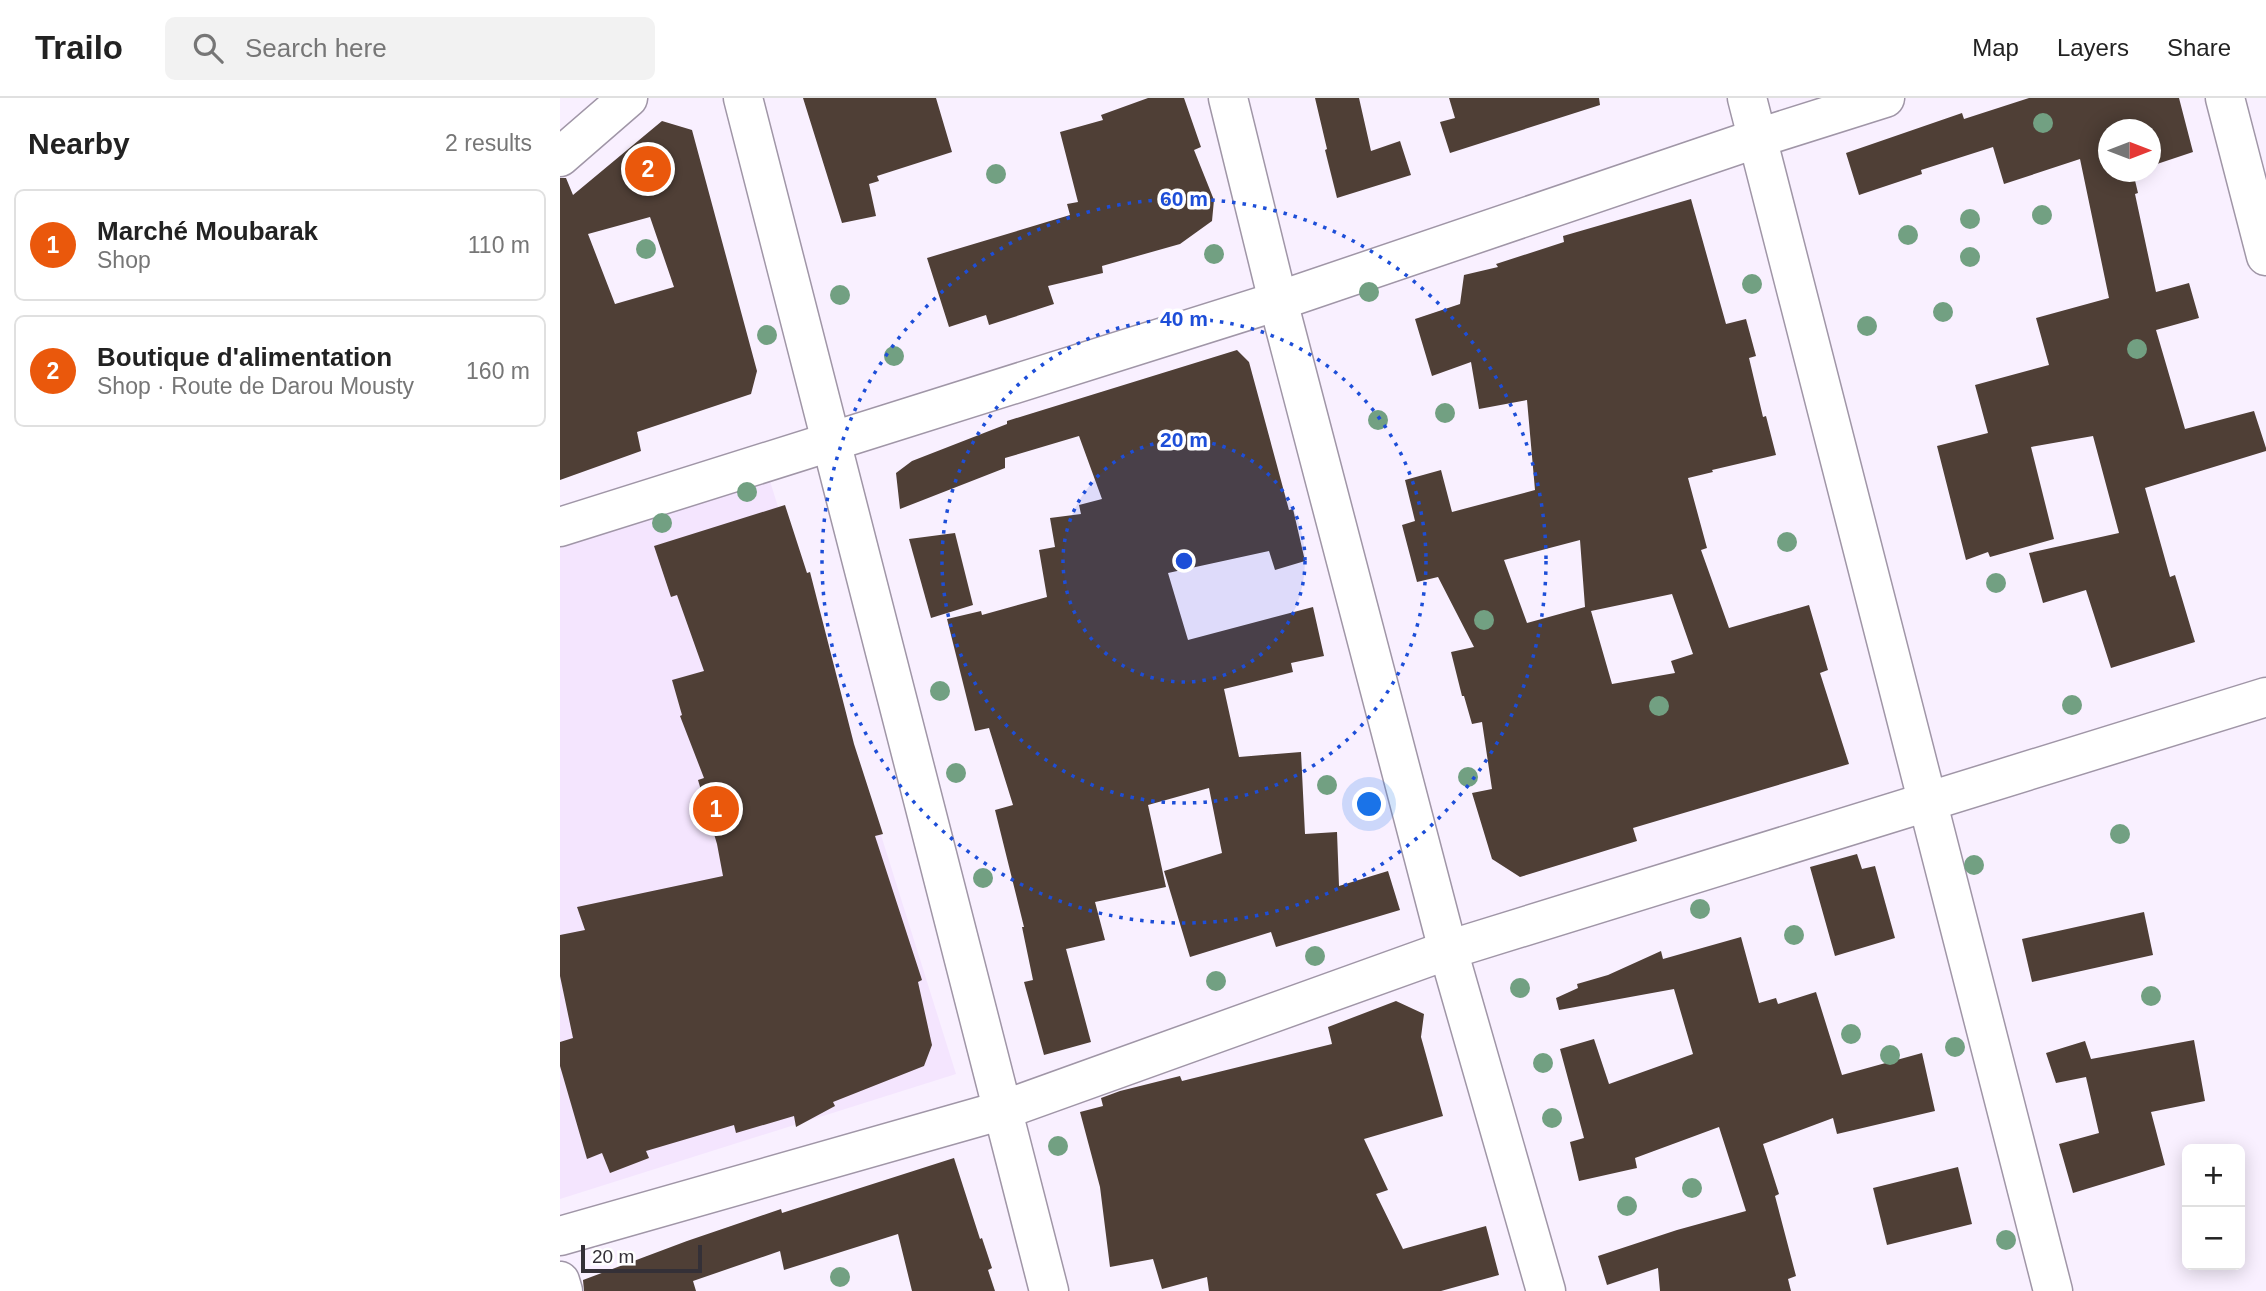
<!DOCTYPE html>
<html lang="en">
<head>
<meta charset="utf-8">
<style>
  body { margin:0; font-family:Helvetica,sans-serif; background:#f2f2f2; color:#222 }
  .controls { position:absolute; right:21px; bottom:21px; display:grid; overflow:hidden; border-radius:10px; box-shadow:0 4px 18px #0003 }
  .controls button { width:63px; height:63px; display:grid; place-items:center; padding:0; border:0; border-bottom:2px solid #e0e0e0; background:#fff; color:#222; font:35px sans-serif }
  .compass { position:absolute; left:1538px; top:21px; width:63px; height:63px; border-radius:50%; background:#fff; box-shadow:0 4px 18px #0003; rotate:90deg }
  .scale { position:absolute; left:21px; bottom:18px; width:121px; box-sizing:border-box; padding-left:7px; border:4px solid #343037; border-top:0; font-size:19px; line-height:24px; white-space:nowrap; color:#343037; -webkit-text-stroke:5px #fff; paint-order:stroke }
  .you { position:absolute; left:810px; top:707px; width:24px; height:24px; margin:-18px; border:5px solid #fff; border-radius:50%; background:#1a73e8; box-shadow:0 0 0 10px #1a73e833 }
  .badge { display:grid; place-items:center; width:46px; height:46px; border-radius:50%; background:#ea580c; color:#fff; font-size:23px; font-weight:700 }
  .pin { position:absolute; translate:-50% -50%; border:4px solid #fff; box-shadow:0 2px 7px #0006 }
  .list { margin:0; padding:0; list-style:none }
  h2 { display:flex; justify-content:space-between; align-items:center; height:91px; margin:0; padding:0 28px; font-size:30px }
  h2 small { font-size:23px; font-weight:400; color:#767676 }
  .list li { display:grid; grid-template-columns:46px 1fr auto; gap:21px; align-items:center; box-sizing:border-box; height:112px; margin:0 14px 14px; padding:0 14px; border:2px solid #e0e0e0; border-radius:10px }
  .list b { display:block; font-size:26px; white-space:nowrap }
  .list p { margin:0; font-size:23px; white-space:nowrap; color:#767676 }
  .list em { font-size:23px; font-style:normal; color:#767676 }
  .icon { flex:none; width:38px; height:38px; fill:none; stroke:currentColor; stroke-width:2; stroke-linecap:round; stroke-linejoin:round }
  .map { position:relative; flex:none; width:1706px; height:1193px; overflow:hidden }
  header { display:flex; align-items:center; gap:42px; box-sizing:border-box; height:98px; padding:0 35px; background:#fff; border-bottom:2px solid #e0e0e0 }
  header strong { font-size:33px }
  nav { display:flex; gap:38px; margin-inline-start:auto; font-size:24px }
  .search { width:490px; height:63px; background:#f2f2f2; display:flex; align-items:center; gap:18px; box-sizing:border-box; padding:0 24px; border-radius:10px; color:#767676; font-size:26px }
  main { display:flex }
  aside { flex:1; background:#fff }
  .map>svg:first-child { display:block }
  .built { fill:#f4e5fe }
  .building { fill:#4f3f36; fill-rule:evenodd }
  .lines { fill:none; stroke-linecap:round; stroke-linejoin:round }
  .street-casing { stroke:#a096a7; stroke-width:41 }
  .secondary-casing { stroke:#a096a7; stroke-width:41 }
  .primary-casing { stroke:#a096a7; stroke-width:41 }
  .street { stroke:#fff; stroke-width:38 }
  .secondary { stroke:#fff; stroke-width:38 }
  .primary { stroke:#fff; stroke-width:38 }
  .tree { fill:#72a082 }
  .ring { fill:none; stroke:#1d4ed8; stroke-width:3.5; stroke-dasharray:3.5 7 }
  .centre { fill:#1d4ed8; stroke:#fff; stroke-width:3.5 }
  .ring-label { font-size:21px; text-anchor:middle; font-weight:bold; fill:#1d4ed8; stroke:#fff; stroke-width:7; stroke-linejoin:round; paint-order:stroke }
</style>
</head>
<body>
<header>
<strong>Trailo</strong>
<div class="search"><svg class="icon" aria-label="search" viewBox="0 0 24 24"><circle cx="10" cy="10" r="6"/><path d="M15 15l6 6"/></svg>Search here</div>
<nav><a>Map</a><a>Layers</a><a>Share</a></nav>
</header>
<main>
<aside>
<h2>Nearby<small>2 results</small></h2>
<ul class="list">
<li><span class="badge">1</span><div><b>Marché Moubarak</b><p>Shop</p></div><em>110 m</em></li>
<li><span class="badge">2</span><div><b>Boutique d'alimentation</b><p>Shop · Route de Darou Mousty</p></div><em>160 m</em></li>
</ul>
</aside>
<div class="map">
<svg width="1706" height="1193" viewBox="0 0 1706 1193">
  <rect width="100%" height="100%" fill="#f9f0ff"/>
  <!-- built -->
  <path class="built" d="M209,380L396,976L0,1101V446Z"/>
  <!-- building -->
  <g class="building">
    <path d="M243,0H376L392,54L317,78L319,83L309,86L316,118L282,125Z"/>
    <path d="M588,0H624L641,49L634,52L654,102L652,123L620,146L542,168L543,175L488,188L494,206L429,227L426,217L389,229L367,160L510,117L507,106L518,104L500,34L543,22L541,17Z"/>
    <path d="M755,0H799L811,53L840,43L851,77L777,100L765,52L767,51Z"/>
    <path d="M889,0H1039L1040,7L890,55L880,24L895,20Z"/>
    <path d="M1469,0H1619L1633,54L1591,68V32H1549V74H1573L1578,95L1575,96L1596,194L1629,185L1639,220L1596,232L1625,331L1694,313L1706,350V353L1585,390L1610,479L1615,477L1635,544L1551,570L1526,492L1483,505L1469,455L1559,435L1533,338L1471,349L1494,441L1430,459L1428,454L1406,462L1377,348L1428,335L1415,287L1489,267L1476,220L1549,200L1520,61L1444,86L1433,49L1361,72L1362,76L1299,97L1286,55L1402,15L1404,21Z"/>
    <path d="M102,23L132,32L197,273L191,296L77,334L81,353L0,382V80H6L13,97ZM90,119L114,189L55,206L28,136Z"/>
    <path d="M1131,101L1166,226L1186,221L1196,258L1189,260L1203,319L1206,318L1216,357L1152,372L1153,374L1128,380L1147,450L1141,452L1169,530L1249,507L1268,572L1260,575L1289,666L1073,730L1077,743L960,779L932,761L912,695L932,691L922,624L912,626L904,598H902L891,554L914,549L878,479L857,484L842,427L855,423L845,382L881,372L892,414L975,392L967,302L919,311L911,264L872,278L855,221L900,206L904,177L938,169L936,166L1004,144L1003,138ZM1020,442L1025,509L967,525L944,462ZM1112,496L1133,556L1111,563L1115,575L1052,586L1031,513Z"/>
    <path d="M677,252L689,264L729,412L733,411L745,463L715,472L709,453L608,475L628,542L753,509L764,558L731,565L733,574L664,591L679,659L741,654L745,736L777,734L779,788L828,773L840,812L716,849L711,834L630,859L604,773L662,755L649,690L588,707L606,789L535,804L545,842L506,851L531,944L484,957L464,884L473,882L462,829H464L435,712L453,707L429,630L415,633L387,521L421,513L422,517L487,499L479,452L495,449L490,420L521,416L519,407L542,401L519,338L445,360V370L340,411L336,375L352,363L447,326V323Z"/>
    <path d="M225,407L247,475L250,474L294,646L323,736L315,738L362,882L358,884L372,947L364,968L273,1004L275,1008L236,1029L234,1018L176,1035L174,1027L86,1053L89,1060L50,1075L42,1055L27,1061L0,968V944L13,940L0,878V837L25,832L17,809L163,778L157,746L138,682L144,680L120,618L122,617L112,582L144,573L117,497L111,499L94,448Z"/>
    <path d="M395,435L413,507L371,520L349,441Z"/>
    <path d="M1297,756L1302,771L1315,768L1335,840L1275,858L1250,769Z"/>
    <path d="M1584,814L1593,857L1472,884L1462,841Z"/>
    <path d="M1181,839L1199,905L1216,900L1218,906L1256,894L1282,977L1362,955L1375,1013L1277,1036L1273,1020L1203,1046L1219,1096L1215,1098L1236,1178L1228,1181L1231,1193H1100L1098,1170L1047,1187L1038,1158L1117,1132L1186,1113L1159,1029L1075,1060L1077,1070L1019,1083L1010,1044L1024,1040L1000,951L1034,941L1049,986L1133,956L1114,891L999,912L996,900L1018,890L1017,886L1048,877L1101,853L1103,861Z"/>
    <path d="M836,903L864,916L861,939L883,1018L804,1041L828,1092L816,1096L843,1151L926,1128L939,1177L881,1193H649L647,1179L602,1191L593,1161L550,1169L540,1089L520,1014L543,1008L541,1000L560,993L620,978L622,983L772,946L768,929Z"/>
    <path d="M1634,942L1645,1003L1591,1014L1605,1067L1513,1095L1499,1046L1539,1035L1526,979L1496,985L1486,955L1525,943L1531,961Z"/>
    <path d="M394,1060L420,1141L422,1140L432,1170L428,1172L435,1193H352L338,1136L224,1172L220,1153L133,1183L136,1193H24L23,1182L127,1143L221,1111L222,1115Z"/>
    <path d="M1398,1069L1412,1126L1327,1147L1313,1090Z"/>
  </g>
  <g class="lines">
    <!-- street casing -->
    <g class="street-casing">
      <g id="street">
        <path d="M183,0L489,1193"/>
        <path d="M668,0L718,203L888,852L986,1193"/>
        <path d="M1187,0L1493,1193"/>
        <path d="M1665,0L1706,158"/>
        <path d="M0,1138L443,1012L888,852L1706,599"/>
        <path d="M0,1183L3,1193"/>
      </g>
    </g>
    <!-- secondary casing -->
    <g class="secondary-casing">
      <path id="secondary" d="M0,429L718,203L1198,40L1325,0"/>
    </g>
    <!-- primary casing -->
    <g class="primary-casing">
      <path id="primary" d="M0,59L68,0"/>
    </g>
    <!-- street -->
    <use href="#street" class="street"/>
    <!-- secondary -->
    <use href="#secondary" class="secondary"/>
    <!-- primary -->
    <use href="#primary" class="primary"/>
  </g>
  <!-- trees -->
  <g class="tree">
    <circle cx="1483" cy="25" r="10"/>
    <circle cx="436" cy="76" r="10"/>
    <circle cx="1482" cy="117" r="10"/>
    <circle cx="1410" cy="121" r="10"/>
    <circle cx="1348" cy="137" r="10"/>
    <circle cx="86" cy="151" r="10"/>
    <circle cx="654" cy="156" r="10"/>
    <circle cx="1410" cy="159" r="10"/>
    <circle cx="1192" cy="186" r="10"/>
    <circle cx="809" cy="194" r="10"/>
    <circle cx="280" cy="197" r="10"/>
    <circle cx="1383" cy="214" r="10"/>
    <circle cx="1307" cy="228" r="10"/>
    <circle cx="207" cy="237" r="10"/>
    <circle cx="1577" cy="251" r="10"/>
    <circle cx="334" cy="258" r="10"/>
    <circle cx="885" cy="315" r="10"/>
    <circle cx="818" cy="322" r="10"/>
    <circle cx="187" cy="394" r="10"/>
    <circle cx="102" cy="425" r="10"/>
    <circle cx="1227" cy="444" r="10"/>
    <circle cx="1436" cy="485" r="10"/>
    <circle cx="924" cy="522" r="10"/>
    <circle cx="380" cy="593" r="10"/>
    <circle cx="1512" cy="607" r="10"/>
    <circle cx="1099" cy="608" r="10"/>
    <circle cx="396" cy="675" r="10"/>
    <circle cx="908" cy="679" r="10"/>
    <circle cx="767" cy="687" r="10"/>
    <circle cx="1560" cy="736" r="10"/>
    <circle cx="1414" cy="767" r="10"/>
    <circle cx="423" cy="780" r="10"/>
    <circle cx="1140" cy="811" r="10"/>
    <circle cx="1234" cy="837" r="10"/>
    <circle cx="755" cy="858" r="10"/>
    <circle cx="656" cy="883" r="10"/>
    <circle cx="960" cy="890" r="10"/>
    <circle cx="1591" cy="898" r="10"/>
    <circle cx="1291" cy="936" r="10"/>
    <circle cx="1395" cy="949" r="10"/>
    <circle cx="1330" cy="957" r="10"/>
    <circle cx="983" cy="965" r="10"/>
    <circle cx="992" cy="1020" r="10"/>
    <circle cx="498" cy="1048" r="10"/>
    <circle cx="1132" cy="1090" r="10"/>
    <circle cx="1067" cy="1108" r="10"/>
    <circle cx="1446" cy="1142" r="10"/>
    <circle cx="280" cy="1179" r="10"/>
  </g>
  <!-- distance rings -->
  <circle cx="624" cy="463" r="121" fill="#1d4ed8" fill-opacity=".12"/>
  <g class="ring">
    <circle cx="624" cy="463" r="121"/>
    <circle cx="624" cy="463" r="242"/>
    <circle cx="624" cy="463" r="362"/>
  </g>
  <circle cx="624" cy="463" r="10" class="centre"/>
  <g class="ring-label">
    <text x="624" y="108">60 m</text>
    <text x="624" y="228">40 m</text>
    <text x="624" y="349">20 m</text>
  </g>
</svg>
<div class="controls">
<button>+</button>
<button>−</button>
</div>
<svg class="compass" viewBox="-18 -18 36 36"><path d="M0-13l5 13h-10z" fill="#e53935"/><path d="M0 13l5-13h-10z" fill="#767676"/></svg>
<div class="scale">20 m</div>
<div class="you"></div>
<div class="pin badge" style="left:156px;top:711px">1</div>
<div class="pin badge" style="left:88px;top:71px">2</div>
</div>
</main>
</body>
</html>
